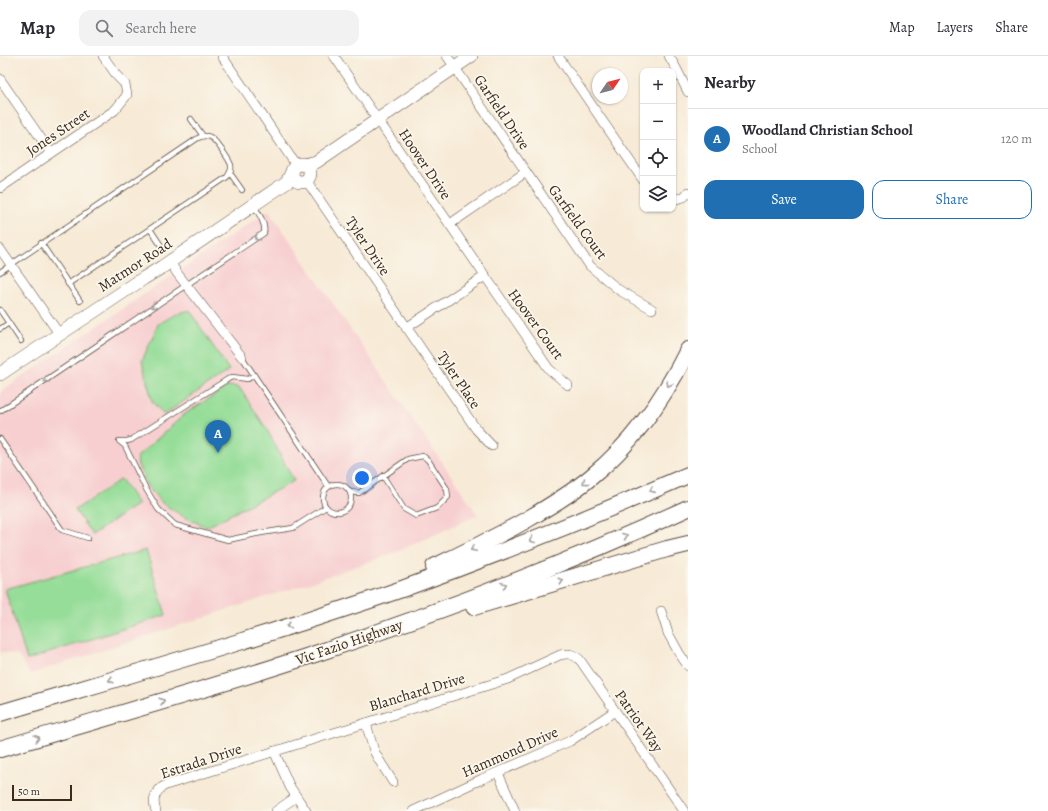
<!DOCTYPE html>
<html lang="en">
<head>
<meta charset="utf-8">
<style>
  body { margin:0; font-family:Alegreya,serif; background:#f2f2f3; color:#2b2b33 }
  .controls { position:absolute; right:12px; top:12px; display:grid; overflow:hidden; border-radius:8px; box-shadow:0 1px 3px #0004 }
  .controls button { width:36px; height:36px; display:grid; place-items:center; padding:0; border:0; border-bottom:1px solid #e1e1e2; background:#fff; color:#2b2b33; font:20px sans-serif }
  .compass { position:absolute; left:592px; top:12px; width:36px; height:36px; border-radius:50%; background:#fff; box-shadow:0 1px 3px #0004; rotate:55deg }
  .scale { position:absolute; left:12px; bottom:10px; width:60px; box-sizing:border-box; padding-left:4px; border:2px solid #3b2a1e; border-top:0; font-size:11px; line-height:14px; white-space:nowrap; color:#3b2a1e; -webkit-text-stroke:3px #fbf7ec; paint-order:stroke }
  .you { position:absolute; left:362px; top:422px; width:14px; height:14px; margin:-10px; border:3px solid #fff; border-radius:50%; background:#1a73e8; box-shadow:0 0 0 6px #1a73e833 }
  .badge { display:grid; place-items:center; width:26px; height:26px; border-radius:50%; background:#1f6fb2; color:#fff; font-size:13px; font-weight:700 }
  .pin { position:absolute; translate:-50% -33px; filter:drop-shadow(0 1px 2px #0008) }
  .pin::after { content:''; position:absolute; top:21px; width:14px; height:12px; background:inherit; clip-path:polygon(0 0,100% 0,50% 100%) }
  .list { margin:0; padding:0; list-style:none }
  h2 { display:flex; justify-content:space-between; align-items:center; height:52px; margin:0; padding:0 16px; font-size:17px }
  h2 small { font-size:13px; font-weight:400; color:#7c7c81 }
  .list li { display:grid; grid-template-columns:26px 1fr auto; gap:12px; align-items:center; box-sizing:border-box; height:60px; padding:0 16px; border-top:1px solid #e1e1e2 }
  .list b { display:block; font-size:15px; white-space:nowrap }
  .list p { margin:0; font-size:13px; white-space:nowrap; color:#7c7c81 }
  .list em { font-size:13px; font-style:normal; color:#7c7c81 }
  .actions { display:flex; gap:8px; padding:12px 16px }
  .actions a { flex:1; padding:9px 0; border:1px solid #1f6fb2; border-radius:12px; text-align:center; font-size:14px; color:#1f6fb2 }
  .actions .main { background:#1f6fb2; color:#fff }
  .icon { flex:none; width:22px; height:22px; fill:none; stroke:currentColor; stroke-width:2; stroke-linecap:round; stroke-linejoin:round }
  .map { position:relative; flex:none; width:688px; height:755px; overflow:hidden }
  header { display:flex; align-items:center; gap:24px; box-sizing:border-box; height:56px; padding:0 20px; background:#fff; border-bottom:1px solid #e1e1e2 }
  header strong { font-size:19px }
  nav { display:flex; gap:22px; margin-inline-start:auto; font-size:14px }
  .search { width:280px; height:36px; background:#f2f2f3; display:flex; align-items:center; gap:10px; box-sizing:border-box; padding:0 14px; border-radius:12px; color:#7c7c81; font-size:15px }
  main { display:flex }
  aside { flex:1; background:#fff }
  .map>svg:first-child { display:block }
  .built { fill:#f7cfd0 }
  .green { fill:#95dd98; stroke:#68845b }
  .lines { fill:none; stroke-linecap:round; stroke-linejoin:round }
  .lane-casing { stroke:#57473a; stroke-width:6 }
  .street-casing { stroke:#57473a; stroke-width:10 }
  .secondary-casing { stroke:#57473a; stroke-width:14 }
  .highway-casing { stroke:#57473a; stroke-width:18 }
  .lane { stroke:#fff; stroke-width:4.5 }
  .street { stroke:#fff; stroke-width:9 }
  .secondary { stroke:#fff; stroke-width:13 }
  .highway { stroke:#fff; stroke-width:16 }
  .oneway { stroke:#a79f9a }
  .labels { text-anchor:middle; stroke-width:3.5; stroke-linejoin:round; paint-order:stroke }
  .street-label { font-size:15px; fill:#3b2a1e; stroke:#fbf7ec }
</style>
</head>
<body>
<header>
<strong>Map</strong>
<div class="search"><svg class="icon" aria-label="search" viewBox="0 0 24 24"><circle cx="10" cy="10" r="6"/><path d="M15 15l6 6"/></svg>Search here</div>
<nav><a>Map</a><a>Layers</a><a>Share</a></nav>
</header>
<main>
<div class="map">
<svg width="688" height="755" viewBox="0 0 688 755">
  <rect width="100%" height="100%" fill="#fbf7ec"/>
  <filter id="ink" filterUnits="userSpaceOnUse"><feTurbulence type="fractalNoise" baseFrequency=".025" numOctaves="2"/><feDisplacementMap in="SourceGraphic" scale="8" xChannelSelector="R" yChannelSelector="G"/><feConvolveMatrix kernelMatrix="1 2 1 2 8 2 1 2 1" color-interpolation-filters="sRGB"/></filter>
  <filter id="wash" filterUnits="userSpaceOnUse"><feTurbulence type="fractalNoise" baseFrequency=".012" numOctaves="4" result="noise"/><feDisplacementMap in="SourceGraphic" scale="16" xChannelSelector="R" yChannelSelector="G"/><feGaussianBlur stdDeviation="0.9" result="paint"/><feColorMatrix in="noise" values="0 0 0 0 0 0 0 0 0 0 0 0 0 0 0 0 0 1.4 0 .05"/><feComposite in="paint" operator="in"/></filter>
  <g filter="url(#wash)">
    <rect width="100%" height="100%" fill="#f7ead6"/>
    <!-- built -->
    <path class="built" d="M269,154L478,459L399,495L315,525L30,618L18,599L0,596V336Z"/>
    <!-- green -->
    <g class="green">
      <path d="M189,254L229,314L164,359L152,345L142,305L158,268L173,259Z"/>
      <path d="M229,330L239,331L266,372L294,425L207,471L184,461L162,447L147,430L138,409L137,401L186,357Z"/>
      <path d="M121,423L138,448L92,479L75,454Z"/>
      <path d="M146,494L166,559L27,604L5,533Z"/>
    </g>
  </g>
  <g filter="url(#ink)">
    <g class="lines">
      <!-- lane casing -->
      <g class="lane-casing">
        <g id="lane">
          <path d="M191,63L203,80"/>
          <path d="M230,117L242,134"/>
          <path d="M150,173L162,191"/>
          <path d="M41,187L80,245"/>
          <path d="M0,216L198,82C202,80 206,79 210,81C215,83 229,103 231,109C232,114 230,117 227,121L68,228"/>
          <path d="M0,254L21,285"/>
          <path d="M0,273L9,267"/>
          <path d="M242,301L328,430"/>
          <path d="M254,319L248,323L232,321L228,323L131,384L127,385H119L125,390L146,433L158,453L175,469L228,484L261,477L293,472L326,451"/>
          <path d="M0,355C88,296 175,236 264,177C266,168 259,158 254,150"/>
          <path d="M0,383L62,474L88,482"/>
          <circle cx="337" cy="442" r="14"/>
          <path d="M350,436L359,437L408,403L423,400L428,404L447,433L448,441L437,452L416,460L404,453L383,420"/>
        </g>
      </g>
      <!-- street casing -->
      <g class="street-casing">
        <g id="street">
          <path d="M222,0L296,109"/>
          <path d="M334,0L549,313L568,329"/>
          <path d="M447,0L590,210L619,234L652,253"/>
          <path d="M558,0L643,124"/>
          <path d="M669,0L676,12L688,36"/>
          <path d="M0,23L51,97"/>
          <path d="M306,124L476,373L492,390"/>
          <path d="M0,132L115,54L127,39L125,28L117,20L103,0"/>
          <path d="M673,144L684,141L688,136"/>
          <path d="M450,168L526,116"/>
          <path d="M0,193L60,279"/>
          <path d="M170,206L177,217L242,301"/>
          <path d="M406,272L485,220"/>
          <path d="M661,555L668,577L679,597L688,610"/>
          <path d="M366,667L374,695L379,704L393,726"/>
          <path d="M274,695L290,731L306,755"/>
          <path d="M498,717L515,755"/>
          <path d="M156,755C152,744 155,734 166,729L508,623L560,599C569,597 574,598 580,604L684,755"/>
          <path d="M276,755L296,741"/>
          <path d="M413,755L482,723L570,685L615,655"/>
        </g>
      </g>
      <!-- secondary casing -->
      <g class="secondary-casing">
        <g id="secondary">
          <circle cx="301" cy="117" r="9"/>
          <path d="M304,109L316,106L471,0"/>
          <path d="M0,318L144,222L162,211L287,126L292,116"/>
        </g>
      </g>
      <!-- highway casing -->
      <g class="highway-casing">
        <g id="highway">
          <path d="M434,511C466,496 498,480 528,463C550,450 572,437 591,421C633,387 664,342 688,294"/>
          <path d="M474,551L667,493L688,488"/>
          <path d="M0,657C135,617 270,579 402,533C499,498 594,460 688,419"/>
          <path d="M0,693C104,662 209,633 312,599C440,556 566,508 688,452"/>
        </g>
      </g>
      <!-- lane -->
      <use href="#lane" class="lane"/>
      <!-- street -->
      <use href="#street" class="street"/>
      <!-- secondary -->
      <use href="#secondary" class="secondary"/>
      <!-- highway -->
      <use href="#highway" class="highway"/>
    </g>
    <!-- one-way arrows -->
    <defs><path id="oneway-chevron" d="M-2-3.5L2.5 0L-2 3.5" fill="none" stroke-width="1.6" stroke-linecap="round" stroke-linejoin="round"/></defs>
    <g class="oneway">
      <use href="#oneway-chevron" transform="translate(257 182) rotate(146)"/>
      <use href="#oneway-chevron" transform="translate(154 250) rotate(146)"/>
      <use href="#oneway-chevron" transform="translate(46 324) rotate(146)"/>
      <use href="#oneway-chevron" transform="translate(669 328) rotate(120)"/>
      <use href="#oneway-chevron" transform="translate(585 426) rotate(143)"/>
      <use href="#oneway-chevron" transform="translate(652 434) rotate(156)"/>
      <use href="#oneway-chevron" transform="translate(625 480) rotate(-23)"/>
      <use href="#oneway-chevron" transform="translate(532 484) rotate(159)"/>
      <use href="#oneway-chevron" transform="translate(473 493) rotate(154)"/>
      <use href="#oneway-chevron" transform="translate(561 525) rotate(-17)"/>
      <use href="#oneway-chevron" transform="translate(504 529) rotate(-21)"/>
      <use href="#oneway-chevron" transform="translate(289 570) rotate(163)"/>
      <use href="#oneway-chevron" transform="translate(111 624) rotate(164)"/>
      <use href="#oneway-chevron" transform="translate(162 645) rotate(-16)"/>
      <use href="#oneway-chevron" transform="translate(37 682) rotate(-16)"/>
    </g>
  </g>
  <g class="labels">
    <!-- street labels -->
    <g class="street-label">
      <text transform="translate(502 56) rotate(56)" y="5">Garfield Drive</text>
      <text transform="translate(58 76) rotate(-34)" y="5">Jones Street</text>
      <text transform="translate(425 108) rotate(56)" y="5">Hoover Drive</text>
      <text transform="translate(578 166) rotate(54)" y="5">Garfield Court</text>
      <text transform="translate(368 190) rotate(56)" y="5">Tyler Drive</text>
      <text transform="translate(135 209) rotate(-33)" y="5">Matmor Road</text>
      <text transform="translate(536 268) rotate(54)" y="5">Hoover Court</text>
      <text transform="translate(459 324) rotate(56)" y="5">Tyler Place</text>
      <text transform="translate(349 586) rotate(-19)" y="5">Vic Fazio Highway</text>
      <text transform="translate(417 636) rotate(-17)" y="5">Blanchard Drive</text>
      <text transform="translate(639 665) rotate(55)" y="5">Patriot Way</text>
      <text transform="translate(510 696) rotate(-24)" y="5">Hammond Drive</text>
      <text transform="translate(201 705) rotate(-18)" y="5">Estrada Drive</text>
    </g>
  </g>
</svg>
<div class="controls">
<button>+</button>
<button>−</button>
<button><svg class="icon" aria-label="locate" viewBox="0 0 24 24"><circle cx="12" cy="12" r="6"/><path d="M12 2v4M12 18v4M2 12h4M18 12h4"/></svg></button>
<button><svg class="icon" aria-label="layers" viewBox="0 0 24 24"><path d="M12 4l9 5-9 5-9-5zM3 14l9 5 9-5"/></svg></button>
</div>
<svg class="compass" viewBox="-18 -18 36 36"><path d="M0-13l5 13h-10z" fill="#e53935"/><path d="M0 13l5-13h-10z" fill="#7c7c81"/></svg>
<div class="scale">50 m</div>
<div class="you"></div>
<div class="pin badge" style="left:218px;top:397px">A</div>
</div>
<aside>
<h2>Nearby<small></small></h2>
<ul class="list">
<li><span class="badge">A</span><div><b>Woodland Christian School</b><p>School</p></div><em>120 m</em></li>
</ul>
<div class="actions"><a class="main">Save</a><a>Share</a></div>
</aside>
</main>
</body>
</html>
